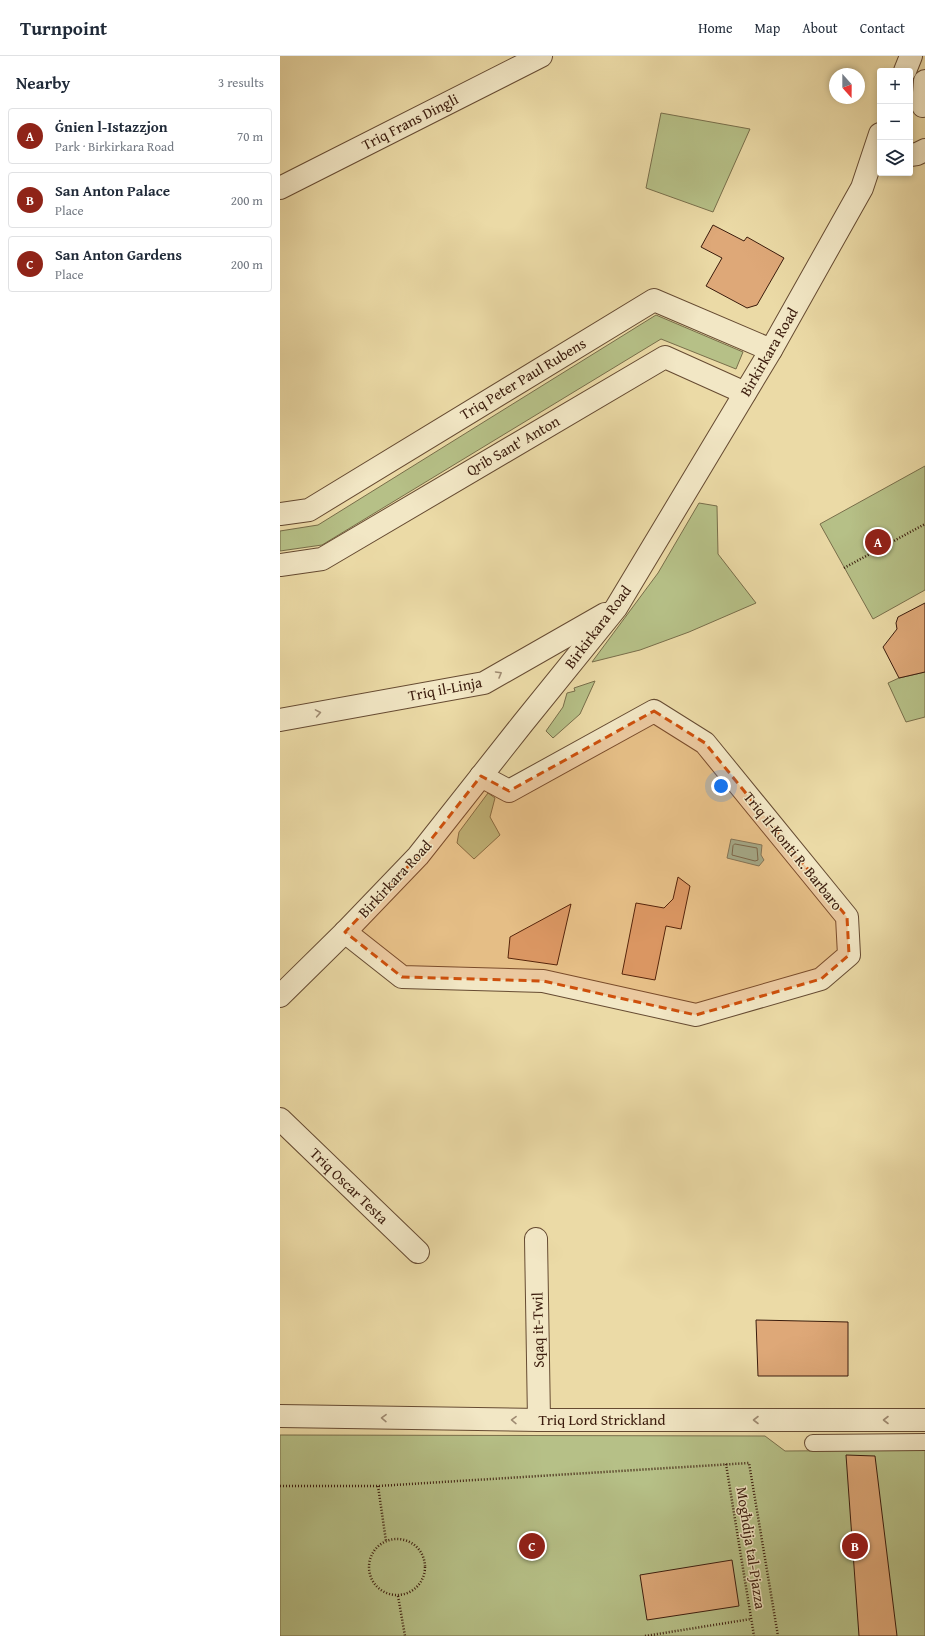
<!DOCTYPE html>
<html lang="en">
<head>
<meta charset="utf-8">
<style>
  body { margin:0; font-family:"Gentium Book Plus",serif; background:#f2f2f3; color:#1f2937 }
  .controls { position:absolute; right:12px; top:12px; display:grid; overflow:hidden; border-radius:4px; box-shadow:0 2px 6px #0003 }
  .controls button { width:36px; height:36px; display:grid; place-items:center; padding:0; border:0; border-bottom:1px solid #e0e1e3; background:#fff; color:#1f2937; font:20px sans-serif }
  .compass { position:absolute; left:549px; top:12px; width:36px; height:36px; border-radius:50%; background:#fff; box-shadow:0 2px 6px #0003; rotate:159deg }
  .you { position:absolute; left:441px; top:730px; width:14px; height:14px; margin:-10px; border:3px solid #fff; border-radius:50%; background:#1a73e8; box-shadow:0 0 0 6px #1a73e833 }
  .badge { display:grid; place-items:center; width:26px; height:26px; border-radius:50%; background:#8f2418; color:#fff; font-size:13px; font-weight:700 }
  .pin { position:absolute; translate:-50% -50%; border:2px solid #fff; box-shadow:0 1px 4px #0006 }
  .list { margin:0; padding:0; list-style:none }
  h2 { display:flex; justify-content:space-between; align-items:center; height:52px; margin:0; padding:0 16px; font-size:17px }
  h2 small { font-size:13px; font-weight:400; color:#747a83 }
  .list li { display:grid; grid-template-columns:26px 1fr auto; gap:12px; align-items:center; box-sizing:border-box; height:56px; margin:0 8px 8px; padding:0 8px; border:1px solid #e0e1e3; border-radius:4px }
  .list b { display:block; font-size:15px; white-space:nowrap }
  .list p { margin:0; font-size:13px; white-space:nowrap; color:#747a83 }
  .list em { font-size:13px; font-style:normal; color:#747a83 }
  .icon { flex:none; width:22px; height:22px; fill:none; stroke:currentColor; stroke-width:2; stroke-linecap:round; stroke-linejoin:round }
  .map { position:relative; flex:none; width:645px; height:1580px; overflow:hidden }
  header { display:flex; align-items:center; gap:24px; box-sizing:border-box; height:56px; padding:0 20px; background:#fff; border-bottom:1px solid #e0e1e3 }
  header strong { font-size:19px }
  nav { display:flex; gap:22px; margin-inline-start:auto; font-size:14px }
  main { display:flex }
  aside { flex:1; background:#fff }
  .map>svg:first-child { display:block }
  .green { fill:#b6c087; stroke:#786e4a }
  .water { fill:#99bba2; stroke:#737b66 }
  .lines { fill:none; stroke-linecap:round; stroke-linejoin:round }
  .shore { stroke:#6a6b57; stroke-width:1 }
  .building { fill:#dea878; stroke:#3a1b0c }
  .lane-casing { stroke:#664b32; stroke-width:18 }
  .street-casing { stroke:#664b32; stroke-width:24 }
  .path { stroke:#3a1b0c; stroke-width:2.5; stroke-dasharray:1 2; stroke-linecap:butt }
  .lane { stroke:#f2e7c5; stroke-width:16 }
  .street { stroke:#f2e7c5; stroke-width:22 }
  .oneway { stroke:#9f8b72 }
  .marked { fill:#ce500c; fill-opacity:0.2; stroke:#ce500c; stroke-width:3; stroke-dasharray:8 5; stroke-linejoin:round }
  .labels { text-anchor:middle; stroke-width:3; stroke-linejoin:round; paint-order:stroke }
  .street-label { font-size:15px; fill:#3a1b0c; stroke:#f2e7c5 }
</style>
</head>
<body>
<header>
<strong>Turnpoint</strong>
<nav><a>Home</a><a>Map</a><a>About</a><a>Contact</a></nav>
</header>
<main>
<aside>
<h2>Nearby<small>3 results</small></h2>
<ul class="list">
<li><span class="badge">A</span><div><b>Ġnien l-Istazzjon</b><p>Park · Birkirkara Road</p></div><em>70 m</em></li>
<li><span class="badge">B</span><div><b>San Anton Palace</b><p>Place</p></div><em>200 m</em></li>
<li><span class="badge">C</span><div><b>San Anton Gardens</b><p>Place</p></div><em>200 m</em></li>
</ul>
</aside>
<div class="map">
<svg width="645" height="1580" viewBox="0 0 645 1580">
  <rect width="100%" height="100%" fill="#ebdaa6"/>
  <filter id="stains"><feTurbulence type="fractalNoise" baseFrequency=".005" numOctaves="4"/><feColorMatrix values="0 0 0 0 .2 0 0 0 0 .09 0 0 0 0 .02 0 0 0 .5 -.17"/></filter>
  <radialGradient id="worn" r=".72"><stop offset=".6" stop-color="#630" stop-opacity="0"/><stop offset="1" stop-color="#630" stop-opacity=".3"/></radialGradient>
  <!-- green -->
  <g class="green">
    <path d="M381,57L470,73L433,156L366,132Z"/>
    <path d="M376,259L463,296L456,313L381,283L42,489L0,495V475L38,469Z"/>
    <path d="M645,410V534L593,563L540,468Z"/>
    <path d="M419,447L437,450L438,498L476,547L409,576L360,594L312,606L378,517Z"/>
    <path d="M645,616V661L626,666L608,627L619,622Z"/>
    <path d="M315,625L300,658L273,682L266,675L283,651L287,637L295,635L294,632Z"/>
    <path d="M208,737L215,742L210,761L220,779L194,803L177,787L179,776Z"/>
    <path d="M0,1379L485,1380L505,1395L645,1394V1580H0Z"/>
  </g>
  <!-- water -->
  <path class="water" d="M451,783L482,789L481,799L484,804L479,810L447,802Z"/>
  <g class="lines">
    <!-- shore -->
    <path class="shore" d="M455,788L477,792L478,804L475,805L452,799L453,790Z"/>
  </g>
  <!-- building -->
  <g class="building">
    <path d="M433,169L464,185L467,181L504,202L477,249L467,252L426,230L442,202L421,191Z"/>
    <path d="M645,547V616L619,622L603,591L617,573L616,567L618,561Z"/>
    <path d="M398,821L410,830L401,873L386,870L375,924L342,918L356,847L384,852L393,843Z"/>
    <path d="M291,848L277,909L228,902L230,881Z"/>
    <path d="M476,1264L568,1266V1320H478Z"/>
    <path d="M566,1399L595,1400L617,1580H579Z"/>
    <path d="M452,1504L459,1550L367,1564L360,1519Z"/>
  </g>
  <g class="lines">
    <!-- lane casing -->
    <g class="lane-casing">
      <path id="lane" d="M533,1387L645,1386"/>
    </g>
    <!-- street casing -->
    <g class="street-casing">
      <g id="street">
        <path d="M625,15L631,0"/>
        <path d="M643,50L645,25"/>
        <path d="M630,99L637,98L645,94"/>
        <path d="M0,132L261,0"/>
        <path d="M0,458L29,454L374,244L491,294"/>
        <path d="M0,509L42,503L385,301L465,337"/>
        <path d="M0,664L204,627L325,558"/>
        <path d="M65,876L122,921L263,925L416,959L541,923L569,899L567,861L425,687L374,655L229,735L201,720"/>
        <path d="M0,940L65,876L138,800L243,667L336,552L491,294L582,132L600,78"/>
        <path d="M0,1063L138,1196"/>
        <path d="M256,1183L259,1364"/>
        <path d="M0,1360L259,1364H645"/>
      </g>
    </g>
    <!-- path -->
    <g class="path">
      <path d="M564,512L645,468"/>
      <path d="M446,1408L474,1580"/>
      <path d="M0,1430H98L469,1407L498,1580"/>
      <path d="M98,1430L106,1485"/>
      <circle cx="117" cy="1511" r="28"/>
      <path d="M118,1540L125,1580"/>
      <path d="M365,1580L471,1563"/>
    </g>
    <!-- lane -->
    <use href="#lane" class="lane"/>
    <!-- street -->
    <use href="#street" class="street"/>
  </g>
  <!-- one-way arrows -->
  <defs><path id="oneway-chevron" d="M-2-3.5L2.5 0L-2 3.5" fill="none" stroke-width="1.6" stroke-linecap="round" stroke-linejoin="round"/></defs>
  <g class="oneway">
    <use href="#oneway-chevron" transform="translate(219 618) rotate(-30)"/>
    <use href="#oneway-chevron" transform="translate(38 657) rotate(-10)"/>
    <use href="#oneway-chevron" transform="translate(104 1362) rotate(-179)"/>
    <use href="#oneway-chevron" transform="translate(234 1364) rotate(-179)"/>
    <use href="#oneway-chevron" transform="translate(476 1364) rotate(180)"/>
    <use href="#oneway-chevron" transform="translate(606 1364) rotate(180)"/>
  </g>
  <!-- marked area -->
  <path class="marked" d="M374,655L425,687L567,861L569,899L541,923L416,959L263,925L122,921L65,876L138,800L201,720L229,735Z"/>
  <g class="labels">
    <!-- street labels -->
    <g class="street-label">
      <text transform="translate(130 66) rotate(-27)" y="5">Triq Frans Dingli</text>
      <text transform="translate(489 296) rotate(-60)" y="5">Birkirkara Road</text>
      <text transform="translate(243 323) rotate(-31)" y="5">Triq Peter Paul Rubens</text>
      <text transform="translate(233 390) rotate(-30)" y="5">Qrib Sant' Anton</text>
      <text transform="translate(318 571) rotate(-53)" y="5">Birkirkara Road</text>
      <text transform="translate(165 633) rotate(-11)" y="5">Triq il-Linja</text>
      <text transform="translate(513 795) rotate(51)" y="5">Triq il-Konti R. Barbaro</text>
      <text transform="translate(115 823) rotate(-47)" y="5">Birkirkara Road</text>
      <text transform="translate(69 1130) rotate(44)" y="5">Triq Oscar Testa</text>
      <text transform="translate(258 1274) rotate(-91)" y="5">Sqaq it-Twil</text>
      <text x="322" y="1369">Triq Lord Strickland</text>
      <text transform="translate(471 1492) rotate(81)" y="5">Mogħdija tal-Pjazza</text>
    </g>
  </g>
  <rect width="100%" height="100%" filter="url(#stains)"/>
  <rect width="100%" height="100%" fill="url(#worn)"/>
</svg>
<div class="controls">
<button>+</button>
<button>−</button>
<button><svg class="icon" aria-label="layers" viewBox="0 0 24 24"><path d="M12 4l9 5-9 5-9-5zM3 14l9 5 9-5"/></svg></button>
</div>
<svg class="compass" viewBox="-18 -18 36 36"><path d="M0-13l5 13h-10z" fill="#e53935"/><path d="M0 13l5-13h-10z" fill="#747a83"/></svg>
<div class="you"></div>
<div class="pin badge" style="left:598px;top:486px">A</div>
<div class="pin badge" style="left:575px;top:1490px">B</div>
<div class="pin badge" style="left:252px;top:1490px">C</div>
</div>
</main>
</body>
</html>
